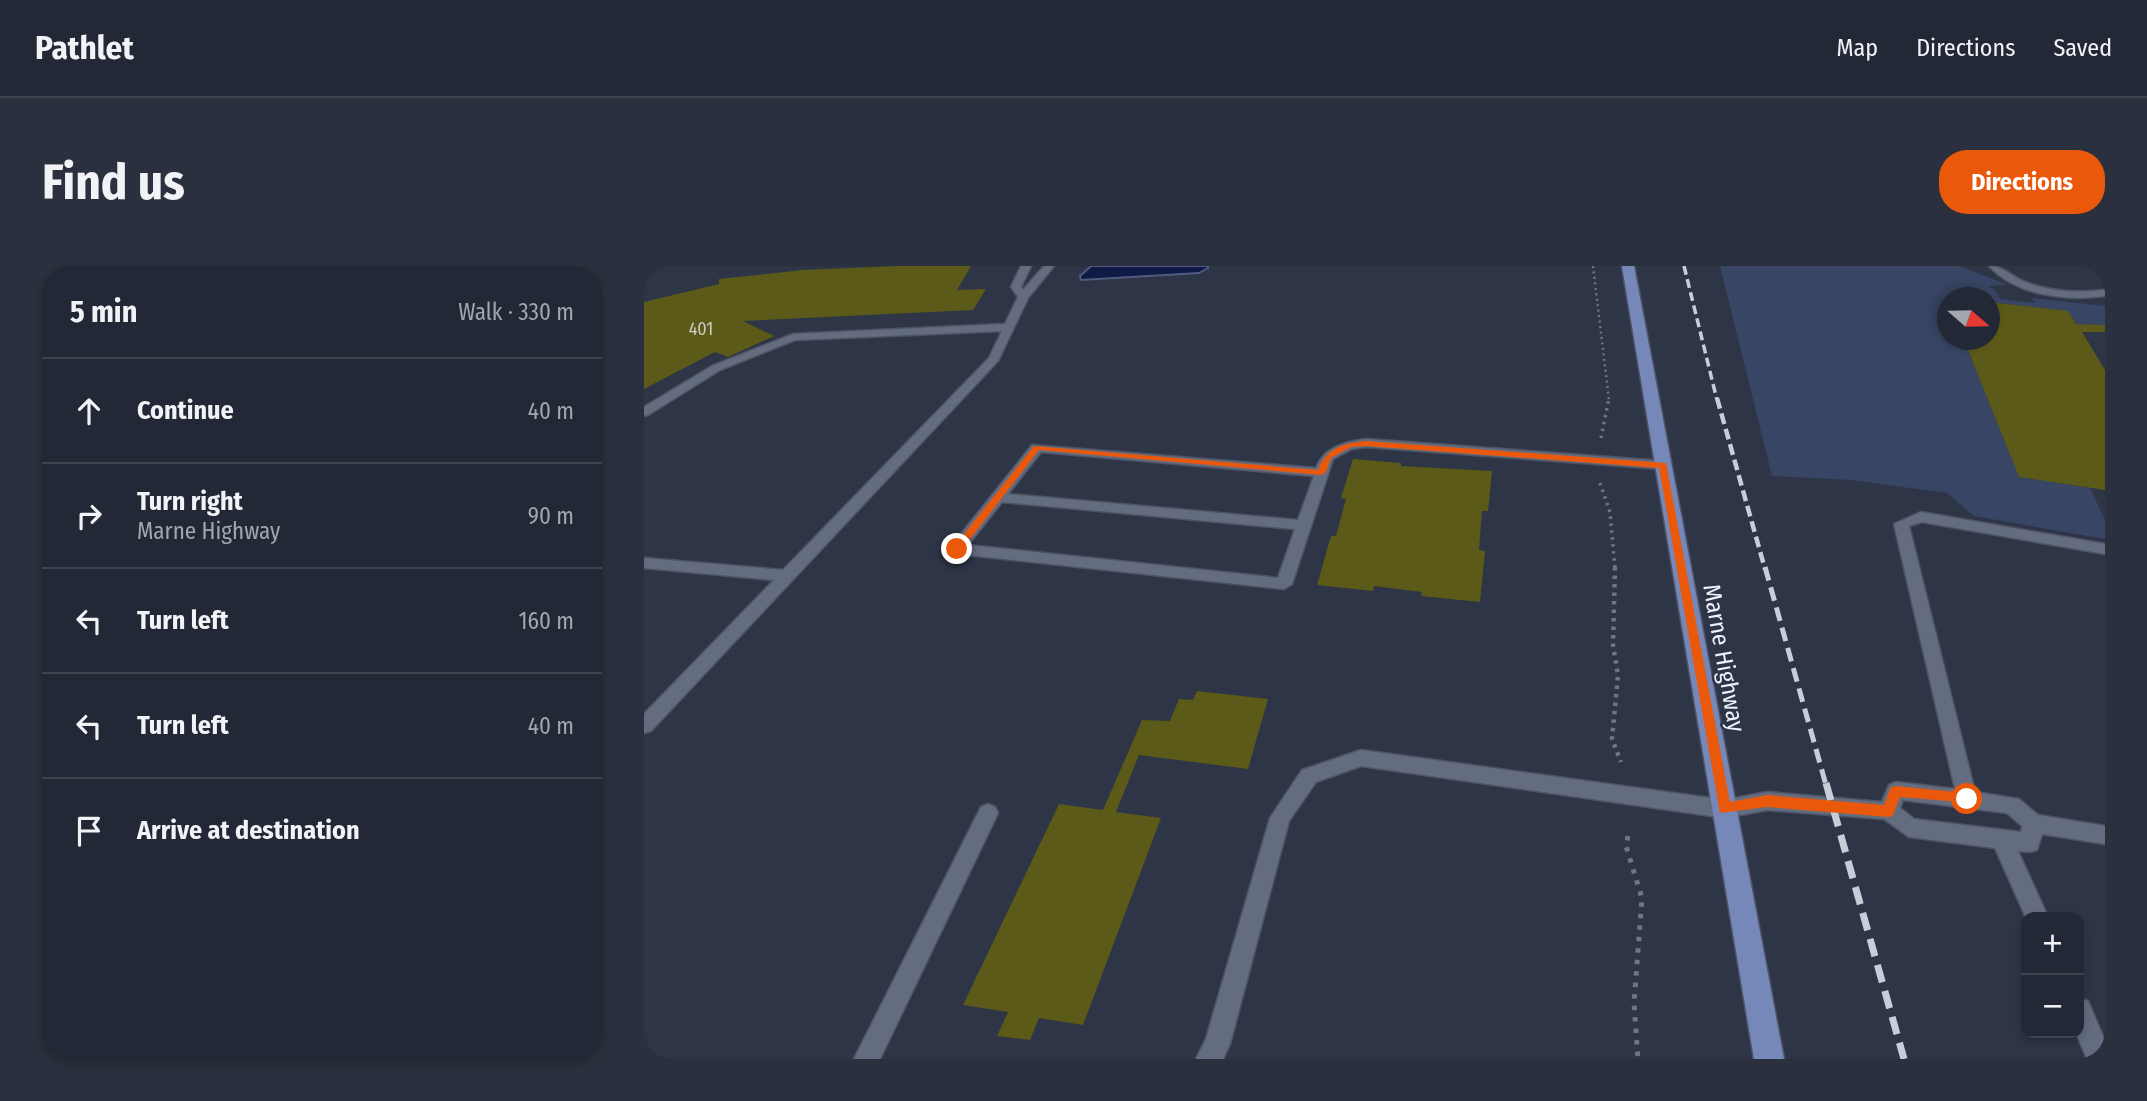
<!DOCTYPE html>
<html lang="en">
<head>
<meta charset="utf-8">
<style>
  body { margin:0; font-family:"Fira Sans Condensed",sans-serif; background:#2a303d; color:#f1f3f6 }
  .controls { position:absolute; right:21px; bottom:21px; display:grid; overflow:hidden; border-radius:14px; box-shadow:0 4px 10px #0003 }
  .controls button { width:63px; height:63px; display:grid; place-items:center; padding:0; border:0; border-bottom:2px solid #3f4450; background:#222835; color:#f1f3f6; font:35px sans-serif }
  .compass { position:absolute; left:1293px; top:21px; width:63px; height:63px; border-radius:50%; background:#222835; box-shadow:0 4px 10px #0003; rotate:110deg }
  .stop { position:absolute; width:21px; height:21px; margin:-16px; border:5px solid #ea580c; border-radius:50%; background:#fff }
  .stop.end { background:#ea580c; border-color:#fff; box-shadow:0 2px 7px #0008 }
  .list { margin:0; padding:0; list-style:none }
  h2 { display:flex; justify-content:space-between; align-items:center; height:91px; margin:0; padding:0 28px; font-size:30px }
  h2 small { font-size:23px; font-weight:400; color:#a2a6ad }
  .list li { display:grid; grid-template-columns:46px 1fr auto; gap:21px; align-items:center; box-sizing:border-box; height:105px; padding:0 28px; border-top:2px solid #3f4450 }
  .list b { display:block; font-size:26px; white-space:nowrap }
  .list p { margin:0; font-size:23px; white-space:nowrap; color:#a2a6ad }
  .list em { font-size:23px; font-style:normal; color:#a2a6ad }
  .icon { flex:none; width:38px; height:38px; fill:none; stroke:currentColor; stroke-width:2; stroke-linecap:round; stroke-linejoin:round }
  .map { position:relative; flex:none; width:1461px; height:793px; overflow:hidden; border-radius:28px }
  header { display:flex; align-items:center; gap:42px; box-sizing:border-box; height:98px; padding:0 35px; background:#222835; border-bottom:2px solid #3f4450 }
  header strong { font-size:33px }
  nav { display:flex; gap:38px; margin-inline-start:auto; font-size:24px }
  .intro { display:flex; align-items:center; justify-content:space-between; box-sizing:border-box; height:168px; padding:0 42px }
  h1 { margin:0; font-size:49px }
  .button { padding:18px 32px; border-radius:28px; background:#ea580c; color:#fff; font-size:24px; font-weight:700 }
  main { display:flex; gap:42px; padding:0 42px }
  aside { flex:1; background:#222835; border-radius:28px; box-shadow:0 4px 10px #0003 }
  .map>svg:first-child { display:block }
  .green { fill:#394564 }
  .water { fill:#0f1a47; stroke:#525b7e; stroke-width:2 }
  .building { fill:#5b5a18 }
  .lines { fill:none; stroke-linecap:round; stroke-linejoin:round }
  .service-casing { stroke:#4e5463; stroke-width:3 }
  .primary-casing { stroke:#4e5463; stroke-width:3 }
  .path-far3 { stroke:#6f7585; stroke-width:2.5; stroke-dasharray:2 3.5; stroke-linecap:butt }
  .path-far2 { stroke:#6f7585; stroke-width:3.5; stroke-dasharray:2.5 4.5; stroke-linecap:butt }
  .path-far1 { stroke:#6f7585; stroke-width:4.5; stroke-dasharray:3.5 5; stroke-linecap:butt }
  .path { stroke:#6f7585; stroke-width:5; stroke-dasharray:4.5 7; stroke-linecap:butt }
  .service { fill:#646c80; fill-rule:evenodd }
  .primary { fill:#7688ba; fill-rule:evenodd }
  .rail-far3 { stroke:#c8cdda; stroke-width:3.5; stroke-dasharray:9 4.5; stroke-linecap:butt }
  .rail-far2 { stroke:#c8cdda; stroke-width:4.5; stroke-dasharray:11 5; stroke-linecap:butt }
  .rail-far1 { stroke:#c8cdda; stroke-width:5; stroke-dasharray:14 7; stroke-linecap:butt }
  .rail { stroke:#c8cdda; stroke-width:7; stroke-dasharray:18 9; stroke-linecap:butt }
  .route { fill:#ea580c }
  .labels { text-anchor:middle; stroke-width:5; stroke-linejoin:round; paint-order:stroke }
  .far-number-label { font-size:18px; fill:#c9ccc4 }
  .street-label { font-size:24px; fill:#eef2fe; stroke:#2e3547 }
</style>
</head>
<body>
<header>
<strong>Pathlet</strong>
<nav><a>Map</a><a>Directions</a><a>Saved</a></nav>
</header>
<div class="intro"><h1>Find us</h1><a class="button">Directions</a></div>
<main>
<aside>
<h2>5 min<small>Walk · 330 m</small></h2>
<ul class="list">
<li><svg class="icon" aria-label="ahead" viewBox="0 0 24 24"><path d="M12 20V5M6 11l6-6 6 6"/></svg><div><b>Continue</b></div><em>40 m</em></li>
<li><svg class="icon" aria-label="right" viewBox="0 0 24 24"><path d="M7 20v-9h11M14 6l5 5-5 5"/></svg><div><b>Turn right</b><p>Marne Highway</p></div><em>90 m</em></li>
<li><svg class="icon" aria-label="left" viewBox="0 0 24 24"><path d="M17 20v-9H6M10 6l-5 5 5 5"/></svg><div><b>Turn left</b></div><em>160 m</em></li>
<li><svg class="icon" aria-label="left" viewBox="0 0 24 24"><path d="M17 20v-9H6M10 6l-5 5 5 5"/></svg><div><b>Turn left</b></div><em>40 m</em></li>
<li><svg class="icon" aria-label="arrive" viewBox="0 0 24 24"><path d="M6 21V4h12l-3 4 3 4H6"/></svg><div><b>Arrive at destination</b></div></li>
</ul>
</aside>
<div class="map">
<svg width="1461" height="793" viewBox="0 0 1461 793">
  <rect width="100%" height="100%" fill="#2e3547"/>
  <!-- green -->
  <path class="green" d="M1076,0H1315L1364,19L1344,20L1351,24L1356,33L1390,37L1388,32L1461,40V59L1432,58L1424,45L1346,36V32H1304V74H1320L1375,211L1446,222L1461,254V273L1330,250L1303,227L1207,214L1128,210Z"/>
  <!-- water -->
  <path class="water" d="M447,0H564V2L555,7L437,14L436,10Z"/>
  <!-- building -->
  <g class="building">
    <path d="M254,0H327L313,24L342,23L329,44L99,55L130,70L84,91L71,86L0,123V36L75,18V13L159,4Z"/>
    <path d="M1346,36L1424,45L1432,58L1461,59V66H1438L1461,104V224L1375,211L1320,74H1346Z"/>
    <path d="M709,193L757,197V200L848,205L844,245H838L835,284L841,285L836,336L777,330L778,326L730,320L729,325L673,319L687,270H692L702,233L697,232Z"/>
    <path d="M553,425L624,433L604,503L495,489L472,546L517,552L439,759L395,752L386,774L353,770L364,746L319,739L415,538L459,544L498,454L526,455L535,433L549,434Z"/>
  </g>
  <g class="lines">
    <!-- service casing -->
    <g class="service-casing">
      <g id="service">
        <path d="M377,0H387L377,21L379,24L400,0H410L384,32L354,95L7,465L0,467V448L130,314L0,302V292L139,304L345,92L358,65L151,74L76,104L4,149L0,150V141L68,100L149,68L361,58L374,31L367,21Z"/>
        <path d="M1345,0C1359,0 1367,10 1379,15C1405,26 1433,27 1461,24V30C1422,35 1373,30 1345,0Z"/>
        <path d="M1448,0H1461V7Z"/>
        <path d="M722,173L1019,195L1026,199L1019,203L722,181L708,183L689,193L648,318L640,323L313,288L305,283L388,179L672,202C680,181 700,176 722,173ZM397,186L670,210L654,254L364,228ZM358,236L651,263L634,312L324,279Z"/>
        <path d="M1277,246L1461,278V288L1278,256L1265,260L1331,526L1375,533L1394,549L1461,560V578L1398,568L1393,584L1386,586L1374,585L1404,651L1382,652L1351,582L1265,571L1240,553L1123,544L1081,552L717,500L672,516L645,555L586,778L579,793H552L562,773L626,552L658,504L717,484L1081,534L1123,526L1238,536L1245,519L1252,516L1311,523L1250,258ZM1259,534L1363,547L1378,560L1377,566L1270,553L1256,542Z"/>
        <path d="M344,538L351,541L354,547L236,793H210L337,541Z"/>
        <path d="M1435,732L1444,735L1461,775V793H1443L1432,767H1435Z"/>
      </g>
    </g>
    <!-- primary casing -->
    <g class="primary-casing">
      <path id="primary" d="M978,0H990L1140,793H1110Z"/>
    </g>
    <!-- path-far3 -->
    <path class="path-far3" d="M949,0L965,134"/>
    <!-- path-far2 -->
    <g class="path-far2">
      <path d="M957,172L965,132"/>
      <path d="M956,217L966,246L971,303"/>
    </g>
    <!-- path-far1 -->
    <path class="path-far1" d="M971,301L969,379L974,409L968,473L977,496"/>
    <!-- path -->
    <path class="path" d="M984,570L982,580L998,632L990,737L994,793"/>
    <!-- service -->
    <use href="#service" class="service"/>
    <!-- primary -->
    <use href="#primary" class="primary"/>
    <!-- rail-far3 -->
    <path class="rail-far3" d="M1040,0L1073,134"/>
    <!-- rail-far2 -->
    <path class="rail-far2" d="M1073,132L1121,303"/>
    <!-- rail-far1 -->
    <path class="rail-far1" d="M1121,301L1182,519"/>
    <!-- rail -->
    <path class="rail" d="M1182,517L1260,793"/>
  </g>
  <!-- route -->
  <path class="route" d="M722,175L1022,197L1086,536L1123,529L1240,539L1247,521L1252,520L1323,527L1328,529V537L1256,531L1249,549L1245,551L1123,541L1076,547L1015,202L722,180L707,181L687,192L682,206L678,209L395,184L316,286L308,283L390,180L674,204C682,182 700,177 722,175Z"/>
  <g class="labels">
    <!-- far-number labels -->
    <g class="far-number-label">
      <text x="57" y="69">401</text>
    </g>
    <!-- street labels -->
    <g class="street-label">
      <text transform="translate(1080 392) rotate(80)" y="8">Marne Highway</text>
    </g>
  </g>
</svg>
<div class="controls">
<button>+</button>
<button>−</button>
</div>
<svg class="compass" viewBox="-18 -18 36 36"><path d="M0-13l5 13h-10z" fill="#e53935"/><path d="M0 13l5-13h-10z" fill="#a2a6ad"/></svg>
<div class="stop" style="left:1323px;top:533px"></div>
<div class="stop end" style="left:313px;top:283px"></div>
</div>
</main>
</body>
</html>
